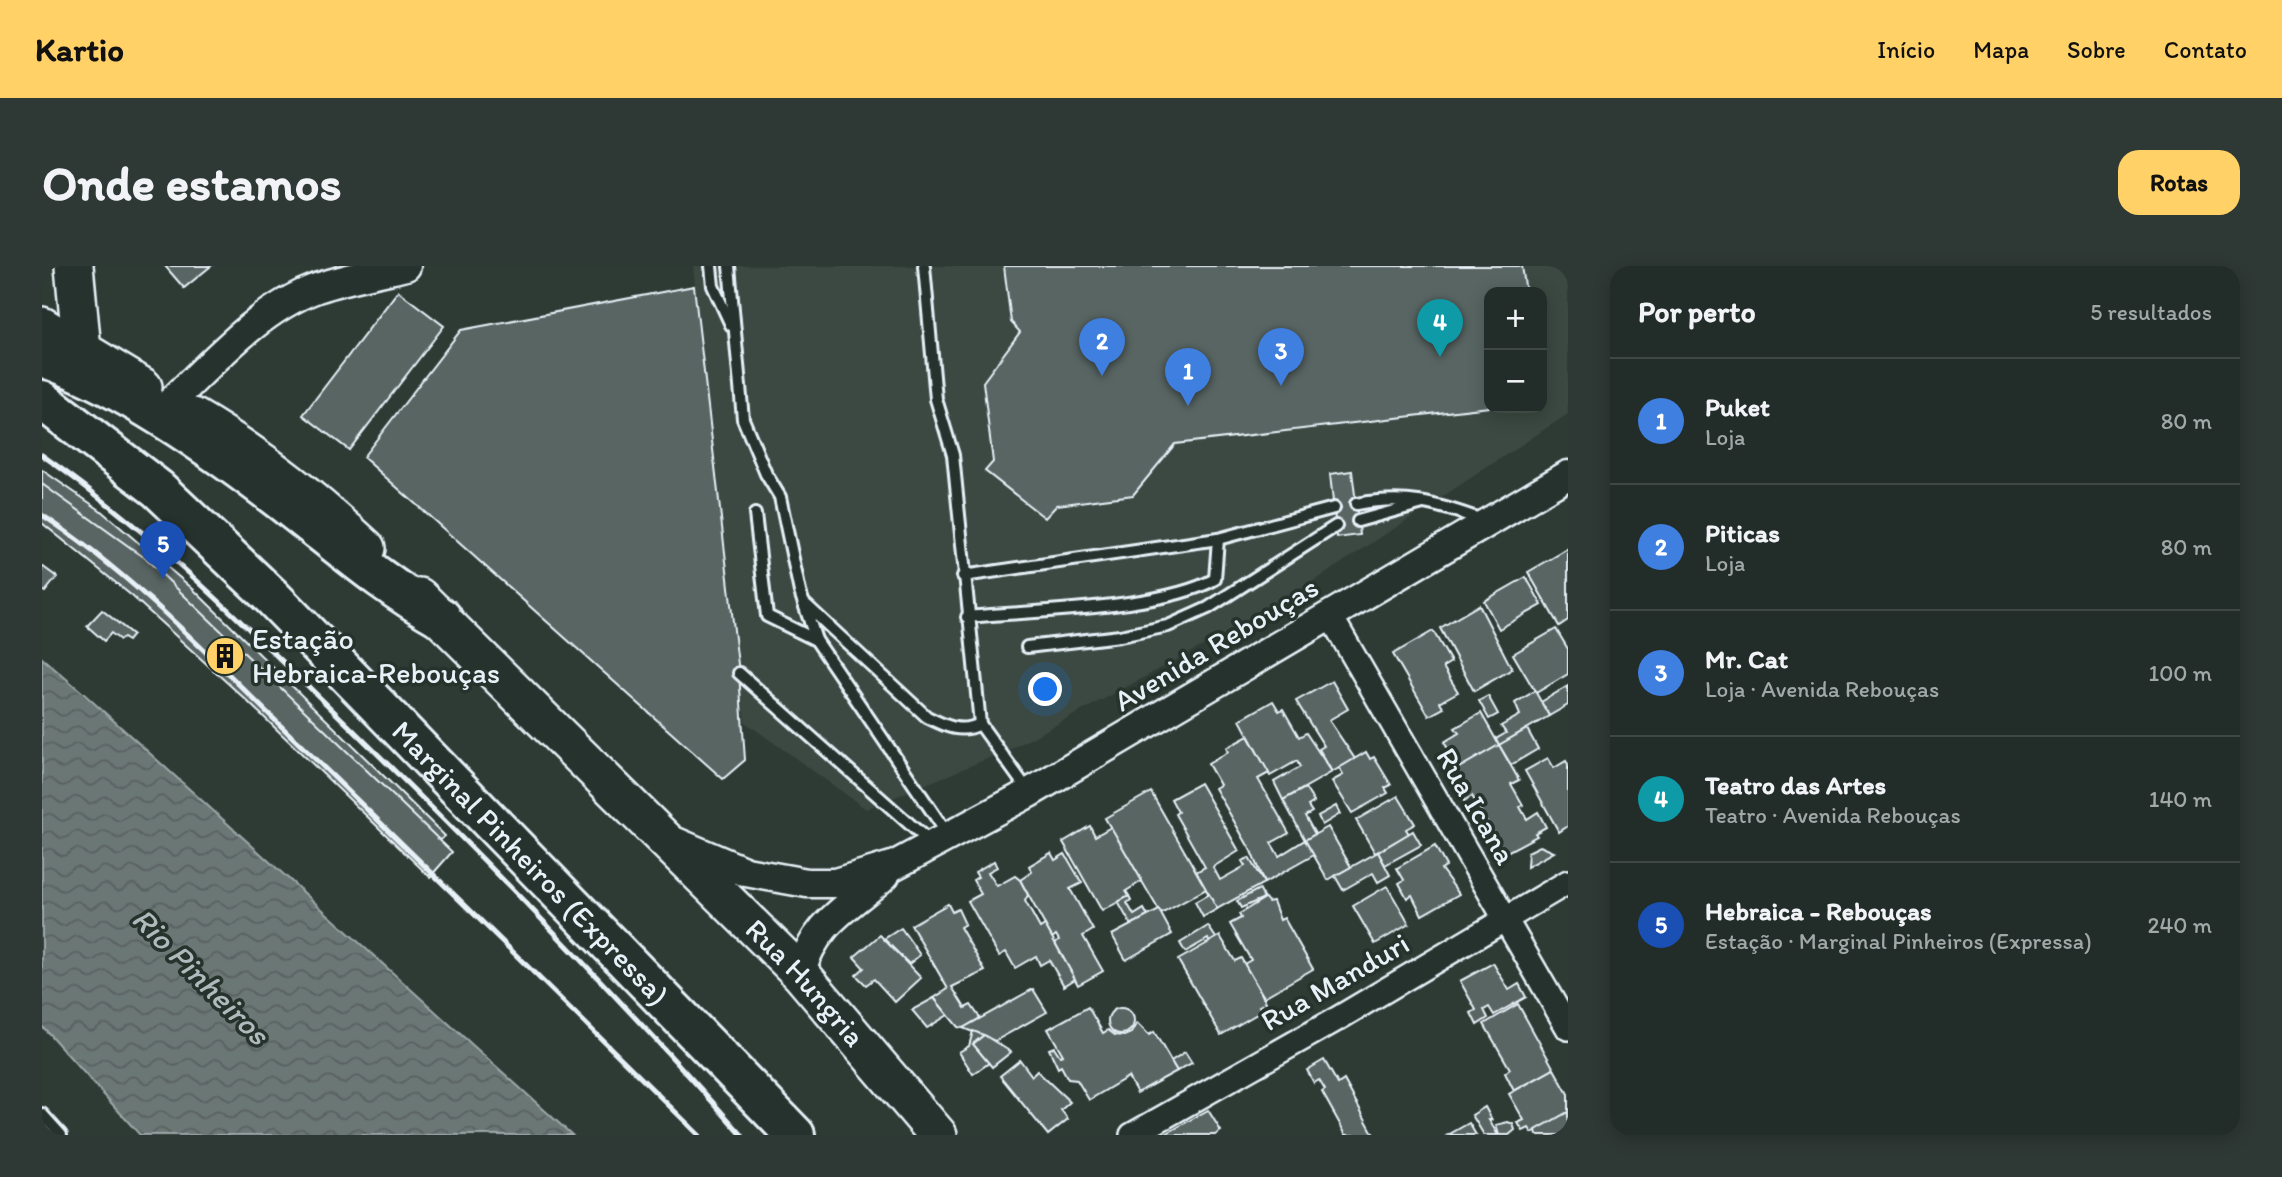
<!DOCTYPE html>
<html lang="pt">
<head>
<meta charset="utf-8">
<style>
  body { margin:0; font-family:Itim,sans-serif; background:#2e3834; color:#f1f3f6 }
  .controls { position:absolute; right:21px; top:21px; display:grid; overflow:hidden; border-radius:14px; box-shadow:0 4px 18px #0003 }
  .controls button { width:63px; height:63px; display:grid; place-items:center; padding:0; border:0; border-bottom:2px solid #3f4845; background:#222c28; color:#f1f3f6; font:35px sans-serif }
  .you { position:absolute; left:1004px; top:424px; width:24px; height:24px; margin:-18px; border:5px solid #fff; border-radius:50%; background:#1a73e8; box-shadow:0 0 0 10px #1a73e833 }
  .badge { display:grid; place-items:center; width:46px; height:46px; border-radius:50%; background:#ffd166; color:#fff; font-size:23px; font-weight:700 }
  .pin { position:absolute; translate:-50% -58px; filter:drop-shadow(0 2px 4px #0008) }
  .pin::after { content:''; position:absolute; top:37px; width:24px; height:21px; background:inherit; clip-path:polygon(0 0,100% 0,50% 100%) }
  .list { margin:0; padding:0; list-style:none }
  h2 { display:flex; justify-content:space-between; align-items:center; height:91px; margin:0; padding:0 28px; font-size:30px }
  h2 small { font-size:23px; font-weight:400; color:#a2a7a8 }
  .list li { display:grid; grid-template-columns:46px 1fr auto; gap:21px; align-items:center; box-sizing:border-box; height:126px; padding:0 28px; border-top:2px solid #3f4845 }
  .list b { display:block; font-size:26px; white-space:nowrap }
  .list p { margin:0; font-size:23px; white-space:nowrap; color:#a2a7a8 }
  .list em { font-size:23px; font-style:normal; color:#a2a7a8 }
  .map { position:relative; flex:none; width:1526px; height:869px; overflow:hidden; border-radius:21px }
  header { display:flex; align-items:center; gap:42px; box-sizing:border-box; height:98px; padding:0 35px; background:#ffd166; color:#111 }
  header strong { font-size:33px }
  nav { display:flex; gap:38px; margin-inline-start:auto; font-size:24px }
  .intro { display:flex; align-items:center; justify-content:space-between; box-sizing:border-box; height:168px; padding:0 42px }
  h1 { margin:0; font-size:49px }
  .button { padding:18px 32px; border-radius:21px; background:#ffd166; color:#111; font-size:24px; font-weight:700 }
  main { display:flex; gap:42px; padding:0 42px }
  aside { flex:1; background:#222c28; border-radius:21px; box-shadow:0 4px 18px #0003 }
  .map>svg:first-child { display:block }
  .built { fill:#3b4843; fill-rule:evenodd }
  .water { fill:url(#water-waves); stroke:#9da8a9; stroke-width:2 }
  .building { fill:#596563; stroke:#e8f1f8; stroke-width:2 }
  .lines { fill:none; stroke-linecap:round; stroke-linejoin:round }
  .service-casing { stroke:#e8f1f8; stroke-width:16 }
  .minor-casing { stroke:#e8f1f8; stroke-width:28 }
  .tertiary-casing { stroke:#e8f1f8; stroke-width:33 }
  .trunk-casing { stroke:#e8f1f8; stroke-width:42 }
  .motorway-casing { stroke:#e8f1f8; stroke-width:44 }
  .service { stroke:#26332d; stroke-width:10 }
  .minor { stroke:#26332d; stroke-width:23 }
  .tertiary { stroke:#26332d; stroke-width:28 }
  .trunk { stroke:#26332d; stroke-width:37 }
  .motorway { stroke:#26332d; stroke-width:38 }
  .rail { stroke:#e8f1f8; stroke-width:5 }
  .labels { text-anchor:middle; stroke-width:7; stroke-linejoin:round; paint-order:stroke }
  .poi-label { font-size:30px; fill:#e8f1f8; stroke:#26332d; text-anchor:start }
  .street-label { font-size:30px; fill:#e8f1f8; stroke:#26332d }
  .water-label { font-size:32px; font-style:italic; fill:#b0babd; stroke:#26332d }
</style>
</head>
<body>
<header>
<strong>Kartio</strong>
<nav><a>Início</a><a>Mapa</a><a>Sobre</a><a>Contato</a></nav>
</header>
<div class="intro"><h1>Onde estamos</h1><a class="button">Rotas</a></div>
<main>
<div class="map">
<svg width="1526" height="869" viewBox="0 0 1526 869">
  <defs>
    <pattern id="water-waves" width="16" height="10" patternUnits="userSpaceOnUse" patternTransform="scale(1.75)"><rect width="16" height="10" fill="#6b7775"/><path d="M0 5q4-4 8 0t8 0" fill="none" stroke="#586060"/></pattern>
  </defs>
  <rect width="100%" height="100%" fill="#2e3b35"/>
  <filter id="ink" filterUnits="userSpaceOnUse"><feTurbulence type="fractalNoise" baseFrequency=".0143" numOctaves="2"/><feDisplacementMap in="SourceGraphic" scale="14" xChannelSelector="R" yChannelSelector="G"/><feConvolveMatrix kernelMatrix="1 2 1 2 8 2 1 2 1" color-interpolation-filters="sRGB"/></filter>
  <g filter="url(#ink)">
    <!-- built -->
    <path class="built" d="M651,0H1526V148L1233,341L969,483L824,543L703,456ZM1447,26H1500V142H1447Z"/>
    <!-- water -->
    <path class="water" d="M0,392L41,427L530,869H98L0,760Z"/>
    <!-- building -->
    <g class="building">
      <path d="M123,0H169L142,22Z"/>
      <path d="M962,0H1480L1484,26H1447V141L1133,178L1091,229L1015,239L1003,252L943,205L951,196L941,116L978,66L969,56Z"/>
      <path d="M652,20L697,407L703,494L681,513L321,191L419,64Z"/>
      <path d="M356,25L402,60L307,184L261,149Z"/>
      <path d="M0,204L58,244L151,323L403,570L390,582L137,342L47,268L0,235Z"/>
      <path d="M1310,205L1318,269L1295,272L1288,208Z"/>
      <path d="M0,218L103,292L410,586L388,611L202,432L90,330L0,257Z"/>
      <path d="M1526,283V354L1517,360L1486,306Z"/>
      <path d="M0,300L15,311L3,326L0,324Z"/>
      <path d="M1484,311L1500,339L1457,363L1442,335Z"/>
      <path d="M1437,339L1470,403L1432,425L1398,362Z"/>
      <path d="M60,344L91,369L86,375L81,372L78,374L69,367L62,375L45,360Z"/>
      <path d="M1514,363L1526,383V408L1494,427L1471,388Z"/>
      <path d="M1391,365L1409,396L1401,401L1416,426L1398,436L1402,442L1387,450L1351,388Z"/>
      <path d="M1290,415L1306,443L1287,454L1313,493L1290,506L1277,483L1282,480L1254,435Z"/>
      <path d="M1526,420V439L1507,450L1499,436Z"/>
      <path d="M1493,425L1507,450L1457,479L1454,473L1464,467L1459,460L1478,449L1473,437Z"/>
      <path d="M1446,430L1456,448L1447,453L1437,435Z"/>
      <path d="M1231,435L1237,445L1241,443L1257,471L1264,467L1290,506L1241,534L1232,516L1258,501L1255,495L1228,510L1198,454Z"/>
      <path d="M1439,447L1457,479L1417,502L1402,476L1417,467L1413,462Z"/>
      <path d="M1485,463L1496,483L1469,499L1457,479Z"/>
      <path d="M1206,470L1227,507L1216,513L1247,567L1229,577L1237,590L1263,574L1272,589L1222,617L1209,585L1173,522L1178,519L1166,498L1186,486L1184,482Z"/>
      <path d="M1457,479L1477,514L1469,518L1481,539L1478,541L1485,553L1496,546L1504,561L1493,567L1495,570L1463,587L1430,530L1422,535L1408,507Z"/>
      <path d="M1324,486L1328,493L1332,491L1349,519L1343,522L1346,527L1310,547L1290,515L1301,509L1297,502Z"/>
      <path d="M1506,492L1512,502L1524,495L1526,499V560L1517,566L1483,505Z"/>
      <path d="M1158,517L1197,585L1171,601L1178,614L1203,600L1200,595L1207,592L1222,617L1175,643L1154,606L1163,601L1133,548L1136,546L1129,533Z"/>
      <path d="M1263,522L1272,536L1266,540L1270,546L1263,550L1273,568L1263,574L1241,534Z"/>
      <path d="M1109,526L1164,623L1119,648L1063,552Z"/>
      <path d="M1356,530L1373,558L1364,563L1367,568L1333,587L1314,554Z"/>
      <path d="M1294,540L1298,548L1280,559L1276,550Z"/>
      <path d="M1048,560L1053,570L1069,561L1100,615L1084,625L1087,630L1060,645L1021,576Z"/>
      <path d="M1286,561L1309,601L1286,614L1263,574Z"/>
      <path d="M1371,565L1379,579L1343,599L1336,586Z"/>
      <path d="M1393,580L1404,600L1399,603L1417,628L1380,649L1370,629L1365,632L1357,617L1362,614L1355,602Z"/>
      <path d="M1498,580L1512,586L1485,601L1486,586Z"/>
      <path d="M1336,586L1348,609L1336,616L1331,607L1301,624L1293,610Z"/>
      <path d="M1009,587L1013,594L1023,588L1040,617L1028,623L1051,664L1041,670L1061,705L1036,719L1013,677L1017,674L1014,669L1010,672L978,614L990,606L987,600Z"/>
      <path d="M952,595L955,601L946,606L955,620L973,610L978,614L986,629L983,635L998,662L1003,659L1033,713L1022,720L1007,694L998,699L994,690L973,702L964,686L957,690L926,635L939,628L931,614L936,611L933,606Z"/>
      <path d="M1345,620L1367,658L1333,678L1311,640Z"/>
      <path d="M1217,623L1222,632L1199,642L1195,635Z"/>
      <path d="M1167,628L1175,643L1161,651L1153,636Z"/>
      <path d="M1087,630L1089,634L1085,637L1092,649L1102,643L1106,650L1089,659L1076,636Z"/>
      <path d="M1223,632L1226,636L1231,635L1238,654L1242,652L1271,703L1222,731L1202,698L1209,694L1188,658L1199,652L1197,648Z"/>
      <path d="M906,638L910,646L916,643L923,658L918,661L943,705L910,721L923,742L929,739L938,752L921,762L916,761L892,732L906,723L869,659Z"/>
      <path d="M1117,644L1130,668L1084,694L1070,669Z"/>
      <path d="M1166,660L1174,672L1167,676L1166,673L1143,686L1138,677Z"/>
      <path d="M859,662L878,689L867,698L842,673Z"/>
      <path d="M838,669L879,712L853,736L832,713L824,719L814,709L822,702L812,691Z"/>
      <path d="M1178,670L1193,695L1199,692L1224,736L1217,740L1220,745L1179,769L1136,694Z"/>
      <path d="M1451,697L1467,724L1477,718L1484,731L1452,749L1447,741L1442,744L1446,752L1435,759L1429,747L1434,744L1418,715Z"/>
      <path d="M991,723L1005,746L953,775L921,762Z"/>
      <path d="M892,732L906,749L885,762L870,744Z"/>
      <path d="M1476,738L1512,803L1472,825L1463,807L1468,803L1442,758Z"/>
      <path d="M1046,741L1061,767L1066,764L1073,769L1082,770L1089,767L1095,757L1107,769L1112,766L1135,805L1095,827L1086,811L1047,834L1035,814L1026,813L1019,800L1016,802L1007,783L1012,781L1018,790L1021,789L1006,763Z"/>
      <circle cx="1079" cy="755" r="13"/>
      <path d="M931,765L942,769L931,778L947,797L931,808L917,786L927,780Z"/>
      <path d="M942,769L969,786L950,801L931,778Z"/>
      <path d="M1143,786L1150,797L1135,805L1129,795Z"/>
      <path d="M978,794L990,810L995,805L1028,836L1019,844L1026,853L1006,869L958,810Z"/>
      <path d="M1282,794L1296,818L1302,814L1332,869H1304L1280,826L1283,824L1277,814L1272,817L1265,804Z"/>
      <path d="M1512,803L1526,828V846L1490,867L1487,862L1481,865L1476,857L1482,854L1467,828Z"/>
      <path d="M1443,841L1450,854H1447L1456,869H1442L1430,849Z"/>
      <path d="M1166,844L1179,865L1173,869H1122Z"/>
      <path d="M1526,846V869H1495L1494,864Z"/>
      <path d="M1466,856L1471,858L1473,864L1467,869H1457L1454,859Z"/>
      <path d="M1427,857L1434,869H1406Z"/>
    </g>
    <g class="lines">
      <!-- service casing -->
      <g class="service-casing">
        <g id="service">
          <path d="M669,0L671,20L689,59"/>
          <path d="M687,0L701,153L724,208L738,231L758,326L774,374L906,569"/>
          <path d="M882,0L894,133L911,189L938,458L987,526"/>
          <path d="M1314,238C1364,229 1393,237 1440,254"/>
          <path d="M713,248L725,350L774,374"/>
          <path d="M1316,255L1381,237"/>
          <path d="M921,310L1176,273L1292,242"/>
          <path d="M762,337L885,451C903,460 919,468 938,458"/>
          <path d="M925,351C988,345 1122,343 1173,313L1176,273"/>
          <path d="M985,381L1078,370L1126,360L1166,342L1294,260"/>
          <path d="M697,407L889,577"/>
          <path d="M0,848L19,869"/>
        </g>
      </g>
      <!-- minor casing -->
      <g class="minor-casing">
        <g id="minor">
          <path d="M1288,349L1526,762"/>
          <path d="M1090,869L1295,753L1526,616"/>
        </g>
      </g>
      <!-- tertiary casing -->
      <g class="tertiary-casing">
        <g id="tertiary">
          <path d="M127,138C171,96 217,43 275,22C304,12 334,7 364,0"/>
          <path d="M629,574L704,606L765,617H793L853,599L987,527L1526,209"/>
          <path d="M758,707C774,655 805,643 843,609"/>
        </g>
      </g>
      <!-- trunk casing -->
      <g class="trunk-casing">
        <g id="trunk">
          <path d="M32,0L40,84"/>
          <path d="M0,60L101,121"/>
          <path d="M151,151C215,188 270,232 324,282"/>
          <path id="s1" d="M377,331L758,707L896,869"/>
        </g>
      </g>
      <!-- motorway casing -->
      <g class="motorway-casing">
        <g id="motorway">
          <path d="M0,91C88,121 193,198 266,256C309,290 351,325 400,352"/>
          <path id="s2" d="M0,134L116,223L230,331L753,869"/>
        </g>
      </g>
      <!-- service -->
      <use href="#service" class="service"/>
      <!-- minor -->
      <use href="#minor" class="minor"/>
      <!-- tertiary -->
      <use href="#tertiary" class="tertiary"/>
      <!-- trunk -->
      <use href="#trunk" class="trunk"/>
      <!-- motorway -->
      <use href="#motorway" class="motorway"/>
      <!-- rail -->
      <g class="rail">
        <path d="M0,189C112,267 207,363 305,458C441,591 574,727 700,869"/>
        <path d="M0,249C99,314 182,406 268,488C398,615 528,741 657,869"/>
      </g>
    </g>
  </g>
  <!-- icons -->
  <defs>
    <g id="building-disc" transform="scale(2.0125)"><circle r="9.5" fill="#ffd166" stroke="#26332d"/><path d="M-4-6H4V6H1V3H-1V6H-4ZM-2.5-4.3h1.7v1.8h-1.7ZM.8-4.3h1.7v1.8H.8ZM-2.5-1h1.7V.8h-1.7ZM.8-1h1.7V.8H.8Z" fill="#111"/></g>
  </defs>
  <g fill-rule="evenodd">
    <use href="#building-disc" x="183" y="390"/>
  </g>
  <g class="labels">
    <!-- poi labels -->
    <g class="poi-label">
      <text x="210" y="383">Estação<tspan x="210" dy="34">Hebraica-Rebouças</tspan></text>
    </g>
    <!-- street labels -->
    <g class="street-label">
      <text transform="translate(1174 378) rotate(-31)" y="10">Avenida Rebouças</text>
      <text transform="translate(1434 540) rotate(60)" y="10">Rua Icana</text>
      <text dy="10" stroke="none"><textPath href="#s2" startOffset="674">Marginal Pinheiros (Expressa)</textPath></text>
      <text transform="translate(1293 716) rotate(-30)" y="10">Rua Manduri</text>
      <text dy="10" stroke="none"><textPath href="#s1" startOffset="546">Rua Hungria</textPath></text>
    </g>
    <!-- water labels -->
    <g class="water-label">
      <text transform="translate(159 710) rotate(45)" y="11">Rio Pinheiros</text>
    </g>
  </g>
</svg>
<div class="controls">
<button>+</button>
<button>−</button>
</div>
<div class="you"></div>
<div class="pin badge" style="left:1146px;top:140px;background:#3f7fe0">1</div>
<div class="pin badge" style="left:1060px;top:110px;background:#3f7fe0">2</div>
<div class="pin badge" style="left:1239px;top:120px;background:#3f7fe0">3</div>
<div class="pin badge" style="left:1398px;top:91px;background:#0f9aa8">4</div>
<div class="pin badge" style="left:121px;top:313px;background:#1a4fb4">5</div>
</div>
<aside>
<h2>Por perto<small>5 resultados</small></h2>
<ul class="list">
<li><span class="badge" style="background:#3f7fe0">1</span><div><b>Puket</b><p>Loja</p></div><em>80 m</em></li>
<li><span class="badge" style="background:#3f7fe0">2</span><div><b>Piticas</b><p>Loja</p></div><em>80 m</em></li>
<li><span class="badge" style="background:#3f7fe0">3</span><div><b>Mr. Cat</b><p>Loja · Avenida Rebouças</p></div><em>100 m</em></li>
<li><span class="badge" style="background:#0f9aa8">4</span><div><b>Teatro das Artes</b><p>Teatro · Avenida Rebouças</p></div><em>140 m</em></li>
<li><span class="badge" style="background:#1a4fb4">5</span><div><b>Hebraica - Rebouças</b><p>Estação · Marginal Pinheiros (Expressa)</p></div><em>240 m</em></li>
</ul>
</aside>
</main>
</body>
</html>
